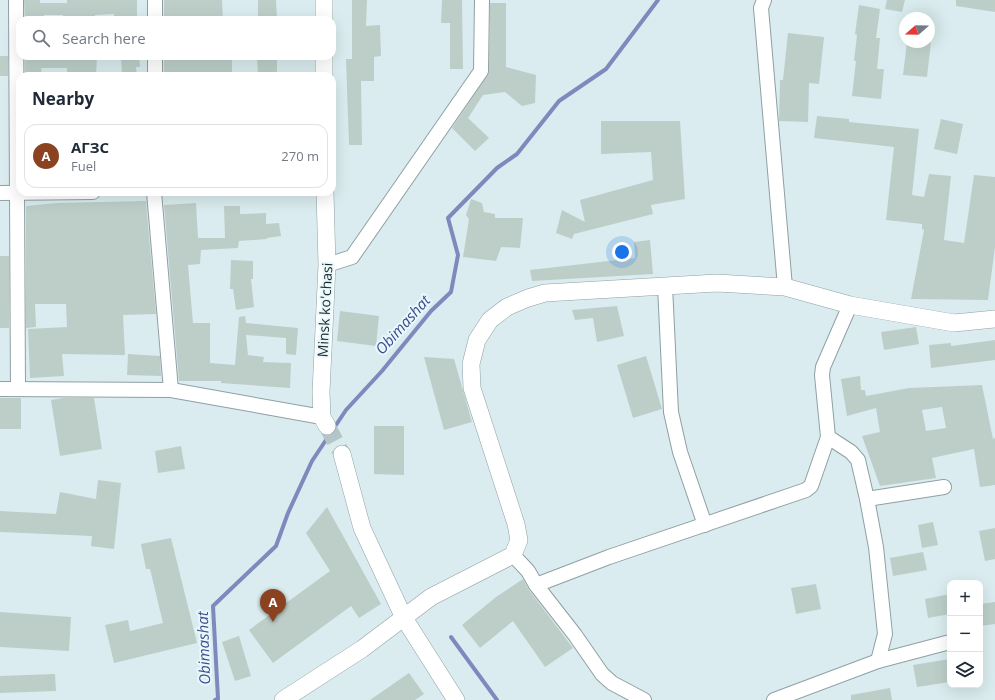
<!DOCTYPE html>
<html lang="en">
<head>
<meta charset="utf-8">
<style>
  body { margin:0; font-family:"Open Sans",sans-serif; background:#f6f6f7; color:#1f2937 }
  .controls { position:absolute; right:12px; bottom:12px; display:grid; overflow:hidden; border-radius:8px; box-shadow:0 4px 16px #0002 }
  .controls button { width:36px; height:36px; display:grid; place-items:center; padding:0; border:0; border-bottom:1px solid #e0e1e3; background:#fff; color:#1f2937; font:20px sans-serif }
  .compass { position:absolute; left:899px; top:12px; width:36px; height:36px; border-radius:50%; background:#fff; box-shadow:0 4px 16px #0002; rotate:250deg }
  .you { position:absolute; left:622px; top:252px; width:14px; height:14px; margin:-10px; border:3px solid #fff; border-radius:50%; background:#1a73e8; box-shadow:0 0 0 6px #1a73e833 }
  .badge { display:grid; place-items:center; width:26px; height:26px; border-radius:50%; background:#8a4221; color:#fff; font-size:13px; font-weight:700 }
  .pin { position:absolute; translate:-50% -33px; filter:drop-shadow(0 1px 2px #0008) }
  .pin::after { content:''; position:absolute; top:21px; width:14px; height:12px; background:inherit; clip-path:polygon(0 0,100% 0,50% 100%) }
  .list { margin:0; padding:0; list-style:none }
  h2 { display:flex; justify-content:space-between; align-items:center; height:52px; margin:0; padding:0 16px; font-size:17px }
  h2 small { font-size:13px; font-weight:400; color:#747a83 }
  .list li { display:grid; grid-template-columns:26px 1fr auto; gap:12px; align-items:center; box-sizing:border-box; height:64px; margin:0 8px 8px; padding:0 8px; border:1px solid #e0e1e3; border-radius:12px }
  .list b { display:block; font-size:15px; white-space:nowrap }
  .list p { margin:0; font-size:13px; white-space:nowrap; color:#747a83 }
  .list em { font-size:13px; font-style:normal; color:#747a83 }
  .icon { flex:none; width:22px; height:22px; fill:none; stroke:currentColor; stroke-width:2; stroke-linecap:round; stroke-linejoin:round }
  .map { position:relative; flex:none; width:995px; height:700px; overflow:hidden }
  .search { position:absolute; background:#fff; box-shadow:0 4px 16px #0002; left:16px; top:16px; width:320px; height:44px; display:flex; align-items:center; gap:10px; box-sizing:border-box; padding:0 14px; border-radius:12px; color:#747a83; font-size:15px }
  .panel { position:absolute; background:#fff; box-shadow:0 4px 16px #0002; left:16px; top:72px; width:320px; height:124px; border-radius:12px }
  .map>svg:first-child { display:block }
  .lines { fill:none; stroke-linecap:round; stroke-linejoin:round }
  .stream { stroke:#7f89bd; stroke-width:4 }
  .building { fill:#bdcec9; fill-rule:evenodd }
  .tertiary-tunnel { stroke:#b5c4c7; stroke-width:17; stroke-dasharray:17 8; stroke-linecap:butt }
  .minor-casing { stroke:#8fa0a3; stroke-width:16 }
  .tertiary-casing { stroke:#8fa0a3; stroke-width:18 }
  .minor { stroke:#fff; stroke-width:14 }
  .tertiary { stroke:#fff; stroke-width:17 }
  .labels { text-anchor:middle; stroke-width:4; stroke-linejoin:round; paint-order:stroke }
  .street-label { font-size:14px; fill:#1f2627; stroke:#e8f9fd }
  .water-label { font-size:15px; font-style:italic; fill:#434b8d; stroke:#e8f9fd }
</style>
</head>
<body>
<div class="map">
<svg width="995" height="700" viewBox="0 0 995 700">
  <rect width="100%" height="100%" fill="#daecef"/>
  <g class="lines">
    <!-- stream -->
    <g class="stream">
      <path d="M451,637L497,700"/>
      <path d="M215,700L218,699L213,606L276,546L288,513L312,461L346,410L382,371L431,311L451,292L458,255L448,218L497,168L517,154L559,101L606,69L658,0"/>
    </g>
  </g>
  <!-- building -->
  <g class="building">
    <path d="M24,0H40V3H67V0H137V20H114V14L95,15L96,20H63V15H44V20H25Z"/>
    <path d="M164,0H222L223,20H164Z"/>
    <path d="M258,0H276L277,20H258Z"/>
    <path d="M352,0H367L366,26L380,25L381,56L374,57V81H361L362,145H349L346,59H352Z"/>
    <path d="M442,0H462L463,69H450V23H441Z"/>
    <path d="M887,0H905L902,12L885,9Z"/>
    <path d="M956,0H995V12L956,6Z"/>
    <path d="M490,3H506V67L536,75L535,103L522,106L505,92L483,95L468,118L489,138L475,151L452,128L489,72Z"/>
    <path d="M859,5L880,9L876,38H880L877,69H884L881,99L852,96L856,61H854L857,35L855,34Z"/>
    <path d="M788,33L824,37L819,84L809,83L808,122L779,121L780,80H783Z"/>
    <path d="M907,42H931L927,77L903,75Z"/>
    <rect x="0" y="56" width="8" height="20"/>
    <path d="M25,56H43L44,59H72V56H97L96,76H67V68H41L42,76H25Z"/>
    <path d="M121,56H139L140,67H136L137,76H122Z"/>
    <rect x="164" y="56" width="68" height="20"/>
    <path d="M257,56H277V76H258Z"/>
    <path d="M817,116L849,119V122L919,129L912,195L924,197L929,174L951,176L944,240L964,243L974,175L995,177V247L988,300L911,299L924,230L922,229V224L886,220L894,147L814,138Z"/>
    <path d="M941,119L963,124L957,154L934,149Z"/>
    <path d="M601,121H680L685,199L651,205L653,214L574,234L572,239L556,233L562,210L585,222L580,200L653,180L651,152L601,154Z"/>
    <path d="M471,199L482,203L484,212L495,214V218H523L520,248L501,247L496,261L463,257L469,219L466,215Z"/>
    <path d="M146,201L156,314L123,315L125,355L62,354L64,376L30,378L28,329L67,327L66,304H35L36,327L26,328V206L58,203Z"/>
    <path d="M196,203L198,238H225L224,206H240V214L266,213V224L279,223L281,236L267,238V239L239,241L238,248L201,250L200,264L188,265L193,323H210V363L235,365L239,317L245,316L246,323L298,328L296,355L286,354V338L246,335L248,355L264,357L263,362L291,363L290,388L221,383V381H179L164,205Z"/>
    <path d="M650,240L653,274L532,281L530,270L635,258L634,242Z"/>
    <rect x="0" y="256" width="9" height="72"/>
    <path d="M231,260L253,261V279H251L254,307L236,310L233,289H230Z"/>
    <path d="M617,306L624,336L597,342L593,318L575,320L572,310Z"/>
    <path d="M340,311L379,316L376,346L337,341Z"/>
    <path d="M916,327L919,344L884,350L881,332Z"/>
    <path d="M995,340V360L931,368L929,345L951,343V346Z"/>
    <path d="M128,354L160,356L161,376L127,375Z"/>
    <path d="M646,356L662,409L633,418L617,365Z"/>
    <path d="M424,357L454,359L472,422L444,430Z"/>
    <path d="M860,376L861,390H865L866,396L909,388L982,385L993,439L995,438V485L980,487L974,449L932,458L936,478L880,486L862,436L880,432L876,408L847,416L841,379ZM942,407L946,428L926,431L922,410Z"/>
    <rect x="0" y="398" width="21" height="31"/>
    <path d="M63,398H94L102,449L60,456L51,400Z"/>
    <path d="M374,426H404V475L374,474Z"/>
    <path d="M181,446L185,469L158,473L155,451Z"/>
    <path d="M98,480L121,483L114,549L91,546L92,536L0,532V511L56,514L60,492L96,499Z"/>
    <path d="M327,507L381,604L359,618L351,606L273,663L249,630L330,571L306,533Z"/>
    <path d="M933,522L938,545L922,548L918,525Z"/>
    <path d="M995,528V559L985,561L979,531Z"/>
    <path d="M171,538L197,643L114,663L105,625L128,620L130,631L163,623L150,569H146L141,544Z"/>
    <path d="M923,552L927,570L893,576L890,558Z"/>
    <path d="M523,579L529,590L573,648L545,667L513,621L480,648L462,625L496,597Z"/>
    <path d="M816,584L821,609L796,614L791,588Z"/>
    <path d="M950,594V614L928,618L925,599Z"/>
    <path d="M995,602V624L980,626V604Z"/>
    <path d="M0,612L71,617L69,651L0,647Z"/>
    <path d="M239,636L251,676L235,681L222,642Z"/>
    <path d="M950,659V682L917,687L913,665Z"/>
    <path d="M409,673L424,694L415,700H370Z"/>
    <path d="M55,674L56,691L0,693V676Z"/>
    <path d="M890,688L892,700H851V695Z"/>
  </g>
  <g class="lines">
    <!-- tertiary-tunnel -->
    <path class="tertiary-tunnel" d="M327,426L342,454"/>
    <!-- minor casing -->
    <g class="minor-casing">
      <g id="minor">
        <path d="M16,0L18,389"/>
        <path d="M155,0V20"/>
        <path d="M764,0L761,8L785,287"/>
        <path d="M155,56V76"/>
        <path d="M154,192L171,390"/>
        <path d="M0,193L93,192"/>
        <path d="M327,265L352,257L481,71L482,0"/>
        <path d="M665,286L671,412L680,452L705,525"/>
        <path d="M0,389L171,390L322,417"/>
        <path d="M828,437L851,452L858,460L867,499L876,547L885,634L878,661"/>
        <path d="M867,499L944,487"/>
        <path d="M513,555L528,571L536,585L575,635L602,674L612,683L644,700"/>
        <path d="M536,585L609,557L806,490L811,486L828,437L822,375L823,367L850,305"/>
        <path d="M774,700L878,661L950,642"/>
      </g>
    </g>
    <!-- tertiary casing -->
    <g class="tertiary-casing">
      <g id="tertiary">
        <path d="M324,20V0"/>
        <path d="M324,76V56"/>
        <path d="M325,192L327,265L321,392L322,417L327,426"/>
        <path d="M342,454L362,528L404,618L456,700"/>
        <path d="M283,700L362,649L431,597L513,555L519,540L516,524L472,388L471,364L477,340L490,320L507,307L528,298L545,293L717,283L785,287L850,305L954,323L995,319"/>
      </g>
    </g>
    <!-- minor -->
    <use href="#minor" class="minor"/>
    <!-- tertiary -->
    <use href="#tertiary" class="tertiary"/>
  </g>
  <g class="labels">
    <!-- street labels -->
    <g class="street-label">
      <text transform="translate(325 310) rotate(-87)" y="5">Minsk ko'chasi</text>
    </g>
    <!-- water labels -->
    <g class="water-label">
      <text transform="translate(403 325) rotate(-48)" y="5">Obimashat</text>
      <text transform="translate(204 648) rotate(-92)" y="5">Obimashat</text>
    </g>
  </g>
</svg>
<div class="controls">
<button>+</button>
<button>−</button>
<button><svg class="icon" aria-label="layers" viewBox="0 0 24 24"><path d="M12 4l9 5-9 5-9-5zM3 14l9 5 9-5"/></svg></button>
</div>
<svg class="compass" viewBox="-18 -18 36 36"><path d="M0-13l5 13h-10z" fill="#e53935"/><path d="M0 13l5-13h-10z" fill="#747a83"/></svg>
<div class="you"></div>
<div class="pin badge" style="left:273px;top:622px">A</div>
<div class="search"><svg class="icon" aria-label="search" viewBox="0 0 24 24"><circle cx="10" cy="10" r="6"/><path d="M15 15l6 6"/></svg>Search here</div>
<section class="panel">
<h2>Nearby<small></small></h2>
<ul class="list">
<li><span class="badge">A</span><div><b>АГЗС</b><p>Fuel</p></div><em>270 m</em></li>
</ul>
</section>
</div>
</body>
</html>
